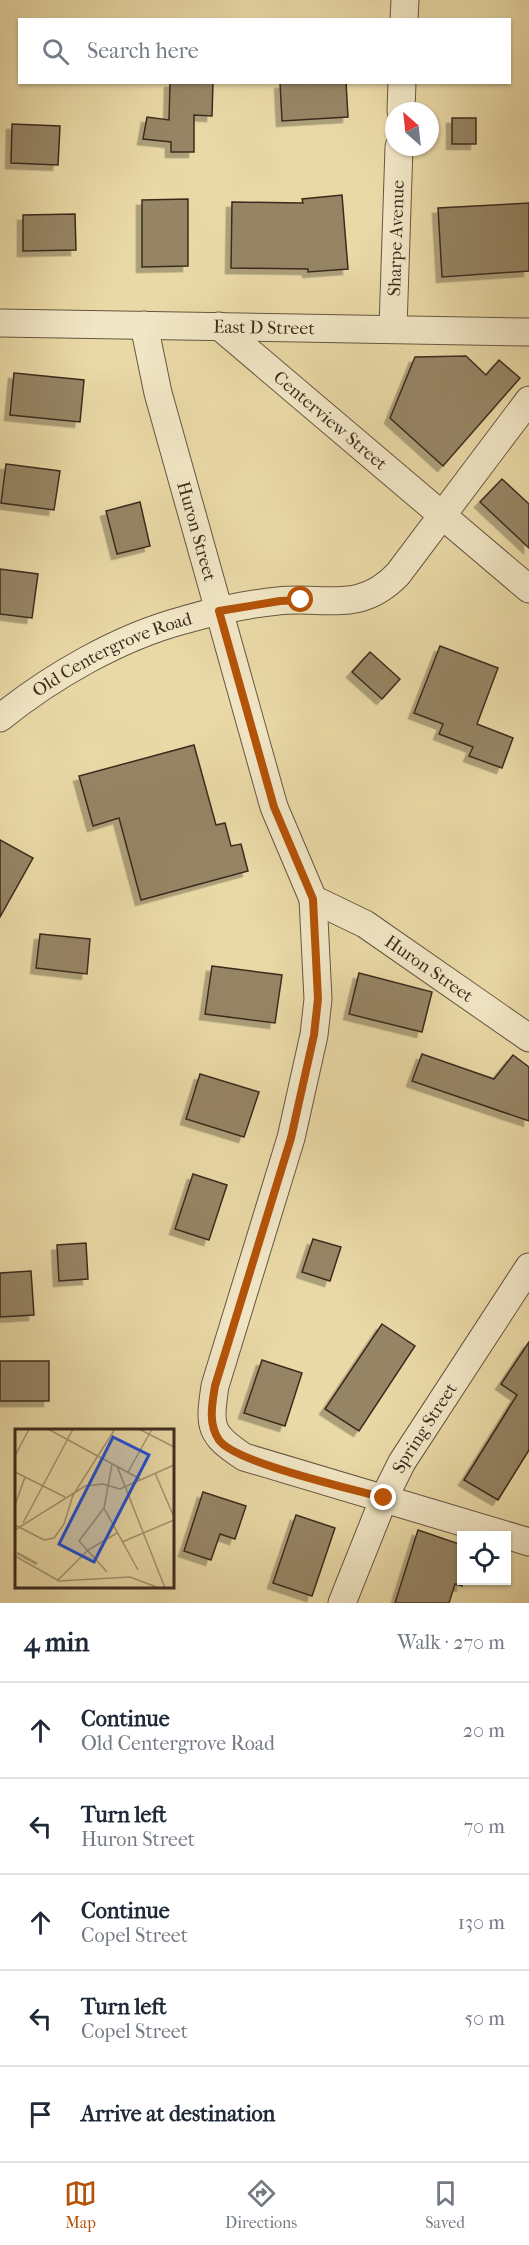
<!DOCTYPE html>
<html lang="en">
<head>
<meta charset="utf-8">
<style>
  body { margin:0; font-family:"IM FELL French Canon",serif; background:#f2f2f3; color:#1f2937 }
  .controls { position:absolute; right:18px; bottom:18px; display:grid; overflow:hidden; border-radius:0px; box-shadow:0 2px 4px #0004 }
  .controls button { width:54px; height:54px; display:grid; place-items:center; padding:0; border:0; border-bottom:2px solid #e0e1e3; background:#fff; color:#1f2937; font:30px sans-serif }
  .compass { position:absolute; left:385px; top:102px; width:54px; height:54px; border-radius:50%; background:#fff; box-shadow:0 2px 4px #0004; rotate:333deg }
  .stop { position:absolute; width:18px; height:18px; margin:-14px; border:4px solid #b45309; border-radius:50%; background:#fff }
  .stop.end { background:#b45309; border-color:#fff; box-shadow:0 2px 6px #0008 }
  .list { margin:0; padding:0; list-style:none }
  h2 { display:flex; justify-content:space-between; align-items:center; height:78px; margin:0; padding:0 24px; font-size:26px }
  h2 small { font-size:20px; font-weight:400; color:#747a83 }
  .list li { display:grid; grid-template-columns:39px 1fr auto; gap:18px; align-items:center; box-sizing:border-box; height:96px; padding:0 24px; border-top:2px solid #e0e1e3 }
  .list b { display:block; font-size:22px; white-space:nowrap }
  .list p { margin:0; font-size:20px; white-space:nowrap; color:#747a83 }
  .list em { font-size:20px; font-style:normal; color:#747a83 }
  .icon { flex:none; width:33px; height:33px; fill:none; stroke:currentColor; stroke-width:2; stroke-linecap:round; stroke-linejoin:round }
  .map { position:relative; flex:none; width:529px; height:1603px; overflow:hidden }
  .search { position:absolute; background:#fff; box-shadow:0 2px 4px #0004; left:18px; right:18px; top:18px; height:66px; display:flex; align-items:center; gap:15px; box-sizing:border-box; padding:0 21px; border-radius:0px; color:#747a83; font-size:22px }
  .sheet { height:558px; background:#fff }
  nav { display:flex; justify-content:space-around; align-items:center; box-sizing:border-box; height:84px; border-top:2px solid #e0e1e3; background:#fff; font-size:16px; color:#747a83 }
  nav a { display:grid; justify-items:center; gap:3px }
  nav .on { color:#b45309 }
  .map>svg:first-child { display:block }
  .building { fill:#968565; stroke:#3c2b1e; stroke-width:1.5; filter:url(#shadow) }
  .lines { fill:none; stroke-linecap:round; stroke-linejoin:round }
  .minor-casing { stroke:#675640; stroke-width:29 }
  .minor { stroke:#f1e6c5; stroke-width:27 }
  .route { stroke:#b45309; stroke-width:8 }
  .labels { text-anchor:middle; stroke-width:5; stroke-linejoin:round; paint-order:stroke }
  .street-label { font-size:18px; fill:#3c2b1e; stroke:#f1e6c5 }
  .inset-river { fill:none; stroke:#ae9e78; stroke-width:3 }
  .inset-road { fill:none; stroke:#a49370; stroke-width:1.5 }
  .view { fill:#1d4ed8; fill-opacity:0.15; stroke:#1d4ed8; stroke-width:3 }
  .inset-edge { fill:none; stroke:#3c2b1e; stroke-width:3 }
</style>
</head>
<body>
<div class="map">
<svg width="529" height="1603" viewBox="0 0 529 1603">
  <defs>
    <filter id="shadow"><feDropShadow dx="-5.5" dy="5.5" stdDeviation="0" flood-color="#0004"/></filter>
  </defs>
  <rect width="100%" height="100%" fill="#e9d9a6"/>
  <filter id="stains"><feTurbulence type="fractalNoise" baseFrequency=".00333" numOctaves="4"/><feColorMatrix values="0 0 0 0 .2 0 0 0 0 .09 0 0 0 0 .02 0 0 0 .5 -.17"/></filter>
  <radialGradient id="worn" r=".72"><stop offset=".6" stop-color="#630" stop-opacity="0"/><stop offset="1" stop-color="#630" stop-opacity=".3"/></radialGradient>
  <!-- building -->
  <g class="building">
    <path d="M170,82H213L212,116L194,115V152H171V142L143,139L147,117L169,120Z"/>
    <path d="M346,82L348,117L282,121L280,83Z"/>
    <rect x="452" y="118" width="24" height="26"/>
    <path d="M12,124L60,126L58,165L11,163Z"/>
    <path d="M342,195L348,269L308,272V269L231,268L232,202L303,203L302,199Z"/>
    <path d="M188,199V266L142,267V200Z"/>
    <path d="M529,203V271L442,277L438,208Z"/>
    <path d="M75,214L76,250L23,251V215Z"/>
    <path d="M466,356L486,375L499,360L520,378L443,466L390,418L415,357Z"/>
    <path d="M14,373L84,380L80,422L10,415Z"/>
    <path d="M6,464L60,471L54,510L1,503Z"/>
    <path d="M502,479L529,504V548L480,502Z"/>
    <path d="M140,502L150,546L117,554L106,511Z"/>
    <path d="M0,569L38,574L32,618L0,614Z"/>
    <path d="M440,646L498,668L477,724L513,738L502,768L469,756L473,747L439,734L443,724L414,713Z"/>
    <path d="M370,652L400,679L382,699L352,672Z"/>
    <path d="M194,745L216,825L225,823L231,846L241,844L248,871L141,900L119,818L93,826L79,776Z"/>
    <path d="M0,840L33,858L0,917Z"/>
    <path d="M40,934L90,939L87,974L36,968Z"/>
    <path d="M212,966L282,975L275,1023L205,1014Z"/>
    <path d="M359,973L432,992L422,1032L349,1014Z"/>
    <path d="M422,1054L494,1079L513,1055L529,1067V1121L412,1081Z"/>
    <path d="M200,1074L259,1092L244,1137L186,1119Z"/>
    <path d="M193,1174L227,1185L209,1240L175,1229Z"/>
    <path d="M313,1239L341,1247L330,1281L302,1272Z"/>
    <path d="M86,1243L88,1279L59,1281L57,1245Z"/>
    <path d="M31,1271L34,1315L0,1317V1273Z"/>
    <path d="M382,1324L415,1346L359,1431L325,1409Z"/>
    <path d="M529,1342V1450L498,1500L464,1480L517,1395L501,1384Z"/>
    <path d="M262,1360L302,1373L285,1426L244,1413Z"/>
    <rect x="0" y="1361" width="49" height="40"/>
    <path d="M203,1492L246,1506L235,1539L220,1534L211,1560L184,1551Z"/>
    <path d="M296,1515L335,1528L312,1596L273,1583Z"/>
    <path d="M418,1530L462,1545V1586L455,1584L449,1603H395Z"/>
  </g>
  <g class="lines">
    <!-- minor casing -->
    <g class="minor-casing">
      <g id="minor">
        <path d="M404,20L405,0"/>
        <path d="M401,111L402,82"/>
        <path id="s1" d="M0,323L529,332"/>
        <path id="s2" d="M144,325L158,393L274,807L313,899L365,924L529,1038"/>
        <path id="s3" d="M219,326L529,589"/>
        <path id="s4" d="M393,328L399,147"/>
        <path id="s5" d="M0,718C52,676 120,637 184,620C215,611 247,604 278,601C326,596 360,614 398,574L529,400"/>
        <path d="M313,899L318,999L314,1035L291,1138L215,1386C209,1427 209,1434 244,1457L529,1542"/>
        <path id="s6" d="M342,1603L384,1498L402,1462L529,1267"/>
      </g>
    </g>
    <!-- minor -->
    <use href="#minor" class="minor"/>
  </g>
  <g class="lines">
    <!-- route -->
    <path class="route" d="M301,600L280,601L219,611L274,807L313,899L318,999L314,1035L291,1138L215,1386C212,1404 208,1424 219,1440C235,1463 353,1489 384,1498"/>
  </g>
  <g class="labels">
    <!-- street labels -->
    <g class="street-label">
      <text dy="6" stroke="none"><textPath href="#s4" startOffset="90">Sharpe Avenue</textPath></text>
      <text dy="6" stroke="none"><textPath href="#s1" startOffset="264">East D Street</textPath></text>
      <text dy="6" stroke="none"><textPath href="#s3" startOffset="146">Centerview Street</textPath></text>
      <text dy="6" stroke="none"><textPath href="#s2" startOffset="213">Huron Street</textPath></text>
      <text dy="6" stroke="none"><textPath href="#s5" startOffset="130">Old Centergrove Road</textPath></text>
      <text dy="6" stroke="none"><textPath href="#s2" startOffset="735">Huron Street</textPath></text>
      <text dy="6" stroke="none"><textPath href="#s6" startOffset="194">Spring Street</textPath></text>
    </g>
  </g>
  <!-- overview -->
  <g transform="translate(15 1429)">
    <rect width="159" height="159" fill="#e9d9a6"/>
    <path class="inset-river" d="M2,124L22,135"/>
    <path class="inset-road" d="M33,0L125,50M124,0L159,18M0,27L14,0M97,35L89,79L123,141M102,37L150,159M0,43L50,68M113,43L137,0M140,44L159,88M0,76L10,48M89,79L64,112L92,143M8,94L58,0M0,96L29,111L39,109L49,95L58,66L100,0M0,101L70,57L88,55L105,60L159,36M107,113L159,91M0,127L44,152L115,148L144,159M42,152L73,121L102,104"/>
    <path class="view" d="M98,8L134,26L79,133L44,115Z"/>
    <rect width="159" height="159" class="inset-edge"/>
  </g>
  <rect width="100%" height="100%" filter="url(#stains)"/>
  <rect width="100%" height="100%" fill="url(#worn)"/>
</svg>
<div class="controls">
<button><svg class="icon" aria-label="locate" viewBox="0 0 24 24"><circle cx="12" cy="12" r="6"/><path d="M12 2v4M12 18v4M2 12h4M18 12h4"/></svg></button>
</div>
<svg class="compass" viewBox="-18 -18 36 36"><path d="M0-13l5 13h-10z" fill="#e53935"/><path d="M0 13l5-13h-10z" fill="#747a83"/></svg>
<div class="stop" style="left:301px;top:600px"></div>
<div class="stop end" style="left:384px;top:1498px"></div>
<div class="search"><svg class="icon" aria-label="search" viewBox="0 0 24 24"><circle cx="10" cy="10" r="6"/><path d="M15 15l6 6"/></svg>Search here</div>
</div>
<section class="sheet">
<h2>4 min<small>Walk · 270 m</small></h2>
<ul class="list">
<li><svg class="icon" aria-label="ahead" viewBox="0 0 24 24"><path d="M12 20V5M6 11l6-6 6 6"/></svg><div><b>Continue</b><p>Old Centergrove Road</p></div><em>20 m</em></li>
<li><svg class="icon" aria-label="left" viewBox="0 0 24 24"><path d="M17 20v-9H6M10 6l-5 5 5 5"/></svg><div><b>Turn left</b><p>Huron Street</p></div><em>70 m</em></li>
<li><svg class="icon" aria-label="ahead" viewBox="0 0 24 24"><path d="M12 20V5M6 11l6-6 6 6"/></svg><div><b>Continue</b><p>Copel Street</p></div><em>130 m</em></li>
<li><svg class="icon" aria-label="left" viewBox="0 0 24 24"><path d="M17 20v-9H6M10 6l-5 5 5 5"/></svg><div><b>Turn left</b><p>Copel Street</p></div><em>50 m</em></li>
<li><svg class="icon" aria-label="arrive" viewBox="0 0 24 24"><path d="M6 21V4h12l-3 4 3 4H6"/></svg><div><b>Arrive at destination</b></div></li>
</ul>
</section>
<nav>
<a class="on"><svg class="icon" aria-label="map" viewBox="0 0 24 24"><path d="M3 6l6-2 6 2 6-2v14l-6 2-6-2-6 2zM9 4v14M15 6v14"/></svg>Map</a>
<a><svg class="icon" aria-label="directions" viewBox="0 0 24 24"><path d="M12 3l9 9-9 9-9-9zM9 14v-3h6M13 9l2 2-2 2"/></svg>Directions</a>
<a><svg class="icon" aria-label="saved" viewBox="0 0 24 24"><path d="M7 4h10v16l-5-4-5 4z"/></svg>Saved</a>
</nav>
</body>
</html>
